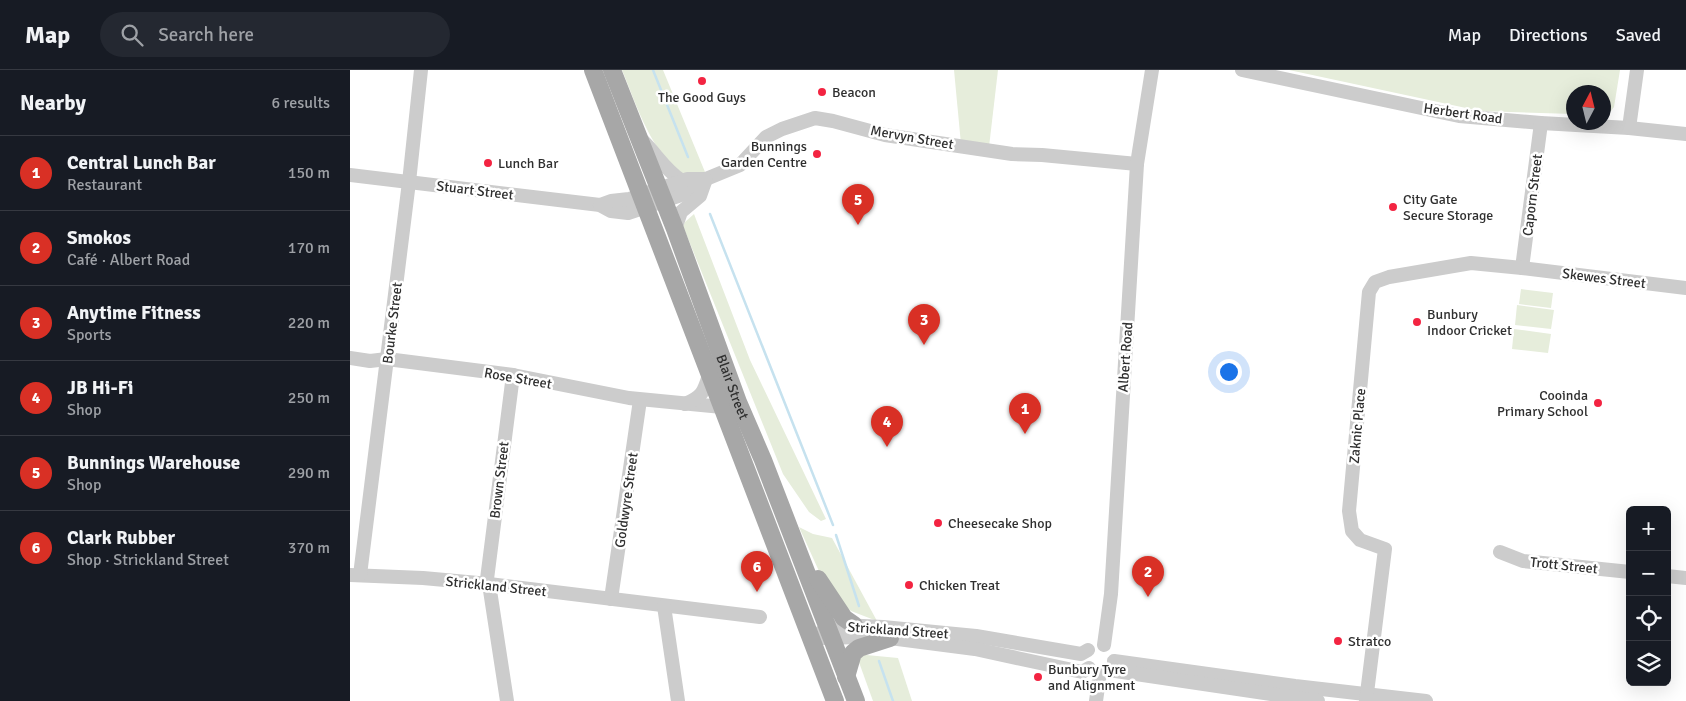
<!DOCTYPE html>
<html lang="en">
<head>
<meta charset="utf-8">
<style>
  body { margin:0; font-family:Signika,sans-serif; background:#242831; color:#f1f3f6 }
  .controls { position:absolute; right:15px; bottom:15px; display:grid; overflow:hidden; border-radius:8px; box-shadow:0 5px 20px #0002 }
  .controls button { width:45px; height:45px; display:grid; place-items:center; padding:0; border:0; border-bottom:1px solid #363941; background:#171b24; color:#f1f3f6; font:25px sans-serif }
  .compass { position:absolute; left:1216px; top:15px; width:45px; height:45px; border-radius:50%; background:#171b24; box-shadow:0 5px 20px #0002; rotate:7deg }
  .you { position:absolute; left:878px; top:301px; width:18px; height:18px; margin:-12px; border:4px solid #fff; border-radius:50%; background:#1a73e8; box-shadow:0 0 0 8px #1a73e833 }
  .badge { display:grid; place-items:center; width:32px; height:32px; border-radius:50%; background:#d93025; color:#fff; font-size:16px; font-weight:700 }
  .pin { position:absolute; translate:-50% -41px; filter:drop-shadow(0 1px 2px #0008) }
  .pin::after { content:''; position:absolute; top:26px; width:18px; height:15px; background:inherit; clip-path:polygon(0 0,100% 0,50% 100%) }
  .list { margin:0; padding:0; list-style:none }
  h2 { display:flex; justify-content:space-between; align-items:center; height:65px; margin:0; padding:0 20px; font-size:21px }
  h2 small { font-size:16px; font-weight:400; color:#9ea1a6 }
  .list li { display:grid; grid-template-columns:32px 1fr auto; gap:15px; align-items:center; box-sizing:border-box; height:75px; padding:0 20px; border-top:1px solid #363941 }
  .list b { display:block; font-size:19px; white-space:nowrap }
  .list p { margin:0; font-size:16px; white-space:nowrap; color:#9ea1a6 }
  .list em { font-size:16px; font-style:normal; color:#9ea1a6 }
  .icon { flex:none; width:28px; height:28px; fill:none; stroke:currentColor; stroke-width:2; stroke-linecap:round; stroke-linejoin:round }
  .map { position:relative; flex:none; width:1336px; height:631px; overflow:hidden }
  header { display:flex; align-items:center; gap:30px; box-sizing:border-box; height:70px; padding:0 25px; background:#171b24; border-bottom:1px solid #363941 }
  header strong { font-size:24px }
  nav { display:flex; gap:28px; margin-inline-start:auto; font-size:18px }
  .search { width:350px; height:45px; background:#242831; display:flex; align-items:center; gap:12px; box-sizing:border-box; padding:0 18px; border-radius:28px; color:#9ea1a6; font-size:19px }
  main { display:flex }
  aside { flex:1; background:#171b24 }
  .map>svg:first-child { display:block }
  .green { fill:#e6eddb }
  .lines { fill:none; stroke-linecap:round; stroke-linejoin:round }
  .stream { stroke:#c6e2ef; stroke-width:2.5 }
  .minor { stroke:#ccc; stroke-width:14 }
  .major { stroke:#a7a7a7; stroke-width:18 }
  .poi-dot { fill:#f32441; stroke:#fff; stroke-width:2 }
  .labels { text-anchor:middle; stroke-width:5; stroke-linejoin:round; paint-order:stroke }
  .poi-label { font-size:14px; fill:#2f2f2f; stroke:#fff; text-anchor:start }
  .street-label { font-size:14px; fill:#2f2f2f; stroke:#fff }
</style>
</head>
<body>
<header>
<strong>Map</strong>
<div class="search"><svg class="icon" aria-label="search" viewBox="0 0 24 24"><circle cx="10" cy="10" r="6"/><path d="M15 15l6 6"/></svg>Search here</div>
<nav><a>Map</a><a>Directions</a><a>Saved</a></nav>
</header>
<main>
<aside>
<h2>Nearby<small>6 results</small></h2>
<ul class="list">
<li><span class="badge">1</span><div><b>Central Lunch Bar</b><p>Restaurant</p></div><em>150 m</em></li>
<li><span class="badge">2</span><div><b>Smokos</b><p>Café · Albert Road</p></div><em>170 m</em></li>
<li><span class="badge">3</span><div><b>Anytime Fitness</b><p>Sports</p></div><em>220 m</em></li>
<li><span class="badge">4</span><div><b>JB Hi-Fi</b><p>Shop</p></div><em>250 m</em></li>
<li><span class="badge">5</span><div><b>Bunnings Warehouse</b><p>Shop</p></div><em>290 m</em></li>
<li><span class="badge">6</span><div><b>Clark Rubber</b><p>Shop · Strickland Street</p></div><em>370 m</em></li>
</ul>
</aside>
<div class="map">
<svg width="1336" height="631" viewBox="0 0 1336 631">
  <rect width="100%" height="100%" fill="#fff"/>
  <!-- green -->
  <g class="green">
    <path d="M272,0H313L355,102L336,106C303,88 286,34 272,0Z"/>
    <path d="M604,0H648L639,77L611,74Z"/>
    <path d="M939,0H1270L1264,37L1258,45H1254V22H1224L1223,44L1130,41Z"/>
    <path d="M344,144L400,290L476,449L471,451L459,442L433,404L333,156L335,152Z"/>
    <path d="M1171,219L1203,223L1201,238L1169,234Z"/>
    <path d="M1167,235L1204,240L1201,259L1165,255Z"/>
    <path d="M1164,259L1201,264L1198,283L1162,279Z"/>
    <path d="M449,457L463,464L482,468L527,551L501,541L478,521Z"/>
    <path d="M506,584L548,588L562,631H523Z"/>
  </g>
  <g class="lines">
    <!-- stream -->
    <g class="stream">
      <path d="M303,0L338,87"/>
      <path d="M360,144L483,455"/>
      <path d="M486,465L509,536"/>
      <path d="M529,591L543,631"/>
    </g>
    <!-- minor -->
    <g class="minor">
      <path d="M892,0L1109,46L1191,53L1279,58L1336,64"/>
      <path d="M1279,58L1287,0"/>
      <path d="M293,71C307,85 315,100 332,111"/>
      <path d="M0,105L250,135L261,141L278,143L328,126L342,121L356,109L390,95L416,67L432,59L465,48L483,51L535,65L662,84L692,85L787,94"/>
      <path d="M250,135L261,131L279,129L337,109H356"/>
      <path d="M325,159L331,142L350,126L356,109"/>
      <path d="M1172,198L1191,53"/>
      <path d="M0,288L20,291L37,289L163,305L279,328L372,337L380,335"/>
      <path d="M335,334C352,327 354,322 359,305"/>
      <path d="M1150,482L1173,491L1280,502"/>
      <path d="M0,505L73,508L139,514L410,547"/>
      <path d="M10,505L59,112L71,0"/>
      <path d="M1317,506L1336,508"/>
      <path d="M261,529L290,330"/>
      <path d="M314,536L328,631"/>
      <path d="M461,567L478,559L493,555L533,557L626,566L731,584L738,580"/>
      <path d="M474,568L510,567L540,568L625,579L732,602L739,598"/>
      <path d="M754,575L761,524L787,94L802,0"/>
      <path d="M764,591L945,616L1076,631"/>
      <path d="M759,600L968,631"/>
      <path d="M157,631L139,514L137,509L163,305"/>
      <path d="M746,631L750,603"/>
      <path d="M1016,631L1035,479L1010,470L1002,461L999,441L1019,222L1025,212L1039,207L1121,193L1172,198L1336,218"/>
    </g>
    <!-- major -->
    <g class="major">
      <path d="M243,0L485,631"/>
      <path id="s1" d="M262,0L325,159L388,332L413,390L506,631"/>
      <path d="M468,509L494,548L504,555"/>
      <path d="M496,607L503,583L509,578L540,568"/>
    </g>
  </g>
  <!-- markers -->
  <g class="poi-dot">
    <circle cx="352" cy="11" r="5"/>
    <circle cx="472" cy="22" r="5"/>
    <circle cx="467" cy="84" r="5"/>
    <circle cx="138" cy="93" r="5"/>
    <circle cx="1043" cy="137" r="5"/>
    <circle cx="1067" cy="252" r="5"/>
    <circle cx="1248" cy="333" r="5"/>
    <circle cx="588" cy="453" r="5"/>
    <circle cx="559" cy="515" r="5"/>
    <circle cx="988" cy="571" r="5"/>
    <circle cx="688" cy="607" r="5"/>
  </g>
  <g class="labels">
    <!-- poi labels -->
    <g class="poi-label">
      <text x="482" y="27">Beacon</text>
      <text x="352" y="32" text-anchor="middle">The Good Guys</text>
      <text x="457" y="81" text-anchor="end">Bunnings<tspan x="457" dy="16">Garden Centre</tspan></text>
      <text x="148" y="98">Lunch Bar</text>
      <text x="1053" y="134">City Gate<tspan x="1053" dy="16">Secure Storage</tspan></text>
      <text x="1077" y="249">Bunbury<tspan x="1077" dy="16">Indoor Cricket</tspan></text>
      <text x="1238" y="330" text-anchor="end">Cooinda<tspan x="1238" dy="16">Primary School</tspan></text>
      <text x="598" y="458">Cheesecake Shop</text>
      <text x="569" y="520">Chicken Treat</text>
      <text x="998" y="576">Stratco</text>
      <text x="698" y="604">Bunbury Tyre<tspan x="698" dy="16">and Alignment</tspan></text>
    </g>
    <!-- street labels -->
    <g class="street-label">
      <text transform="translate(1113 43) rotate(8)" y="5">Herbert Road</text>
      <text transform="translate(562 67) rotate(10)" y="5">Mervyn Street</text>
      <text transform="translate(125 120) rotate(7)" y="5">Stuart Street</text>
      <text transform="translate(1182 125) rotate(-83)" y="5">Caporn Street</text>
      <text transform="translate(1254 208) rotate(7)" y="5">Skewes Street</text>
      <text transform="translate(42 253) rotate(-83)" y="5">Bourke Street</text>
      <text transform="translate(775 287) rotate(-86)" y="5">Albert Road</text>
      <text transform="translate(168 308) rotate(10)" y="5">Rose Street</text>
      <text dy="5" stroke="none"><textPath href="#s1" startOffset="339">Blair Street</textPath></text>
      <text transform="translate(1007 356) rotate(-85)" y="5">Zaknic Place</text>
      <text transform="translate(149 410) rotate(-83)" y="5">Brown Street</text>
      <text transform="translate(276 430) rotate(-82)" y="5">Goldwyre Street</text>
      <text transform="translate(1214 495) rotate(6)" y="5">Trott Street</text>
      <text transform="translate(146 516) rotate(6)" y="5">Strickland Street</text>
      <text transform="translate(548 560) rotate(4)" y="5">Strickland Street</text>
    </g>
  </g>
</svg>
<div class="controls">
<button>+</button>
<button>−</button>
<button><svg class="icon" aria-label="locate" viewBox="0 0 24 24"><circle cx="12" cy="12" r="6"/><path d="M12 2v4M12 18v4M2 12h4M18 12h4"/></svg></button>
<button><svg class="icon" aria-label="layers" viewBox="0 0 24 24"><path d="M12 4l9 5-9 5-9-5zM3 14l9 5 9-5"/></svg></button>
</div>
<svg class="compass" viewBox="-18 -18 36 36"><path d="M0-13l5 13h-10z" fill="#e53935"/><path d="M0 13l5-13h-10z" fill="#9ea1a6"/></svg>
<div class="you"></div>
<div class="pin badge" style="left:675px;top:364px">1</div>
<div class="pin badge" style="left:798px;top:527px">2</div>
<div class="pin badge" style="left:574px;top:275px">3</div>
<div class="pin badge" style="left:537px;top:377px">4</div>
<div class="pin badge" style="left:508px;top:155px">5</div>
<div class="pin badge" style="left:407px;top:522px">6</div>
</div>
</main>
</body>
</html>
